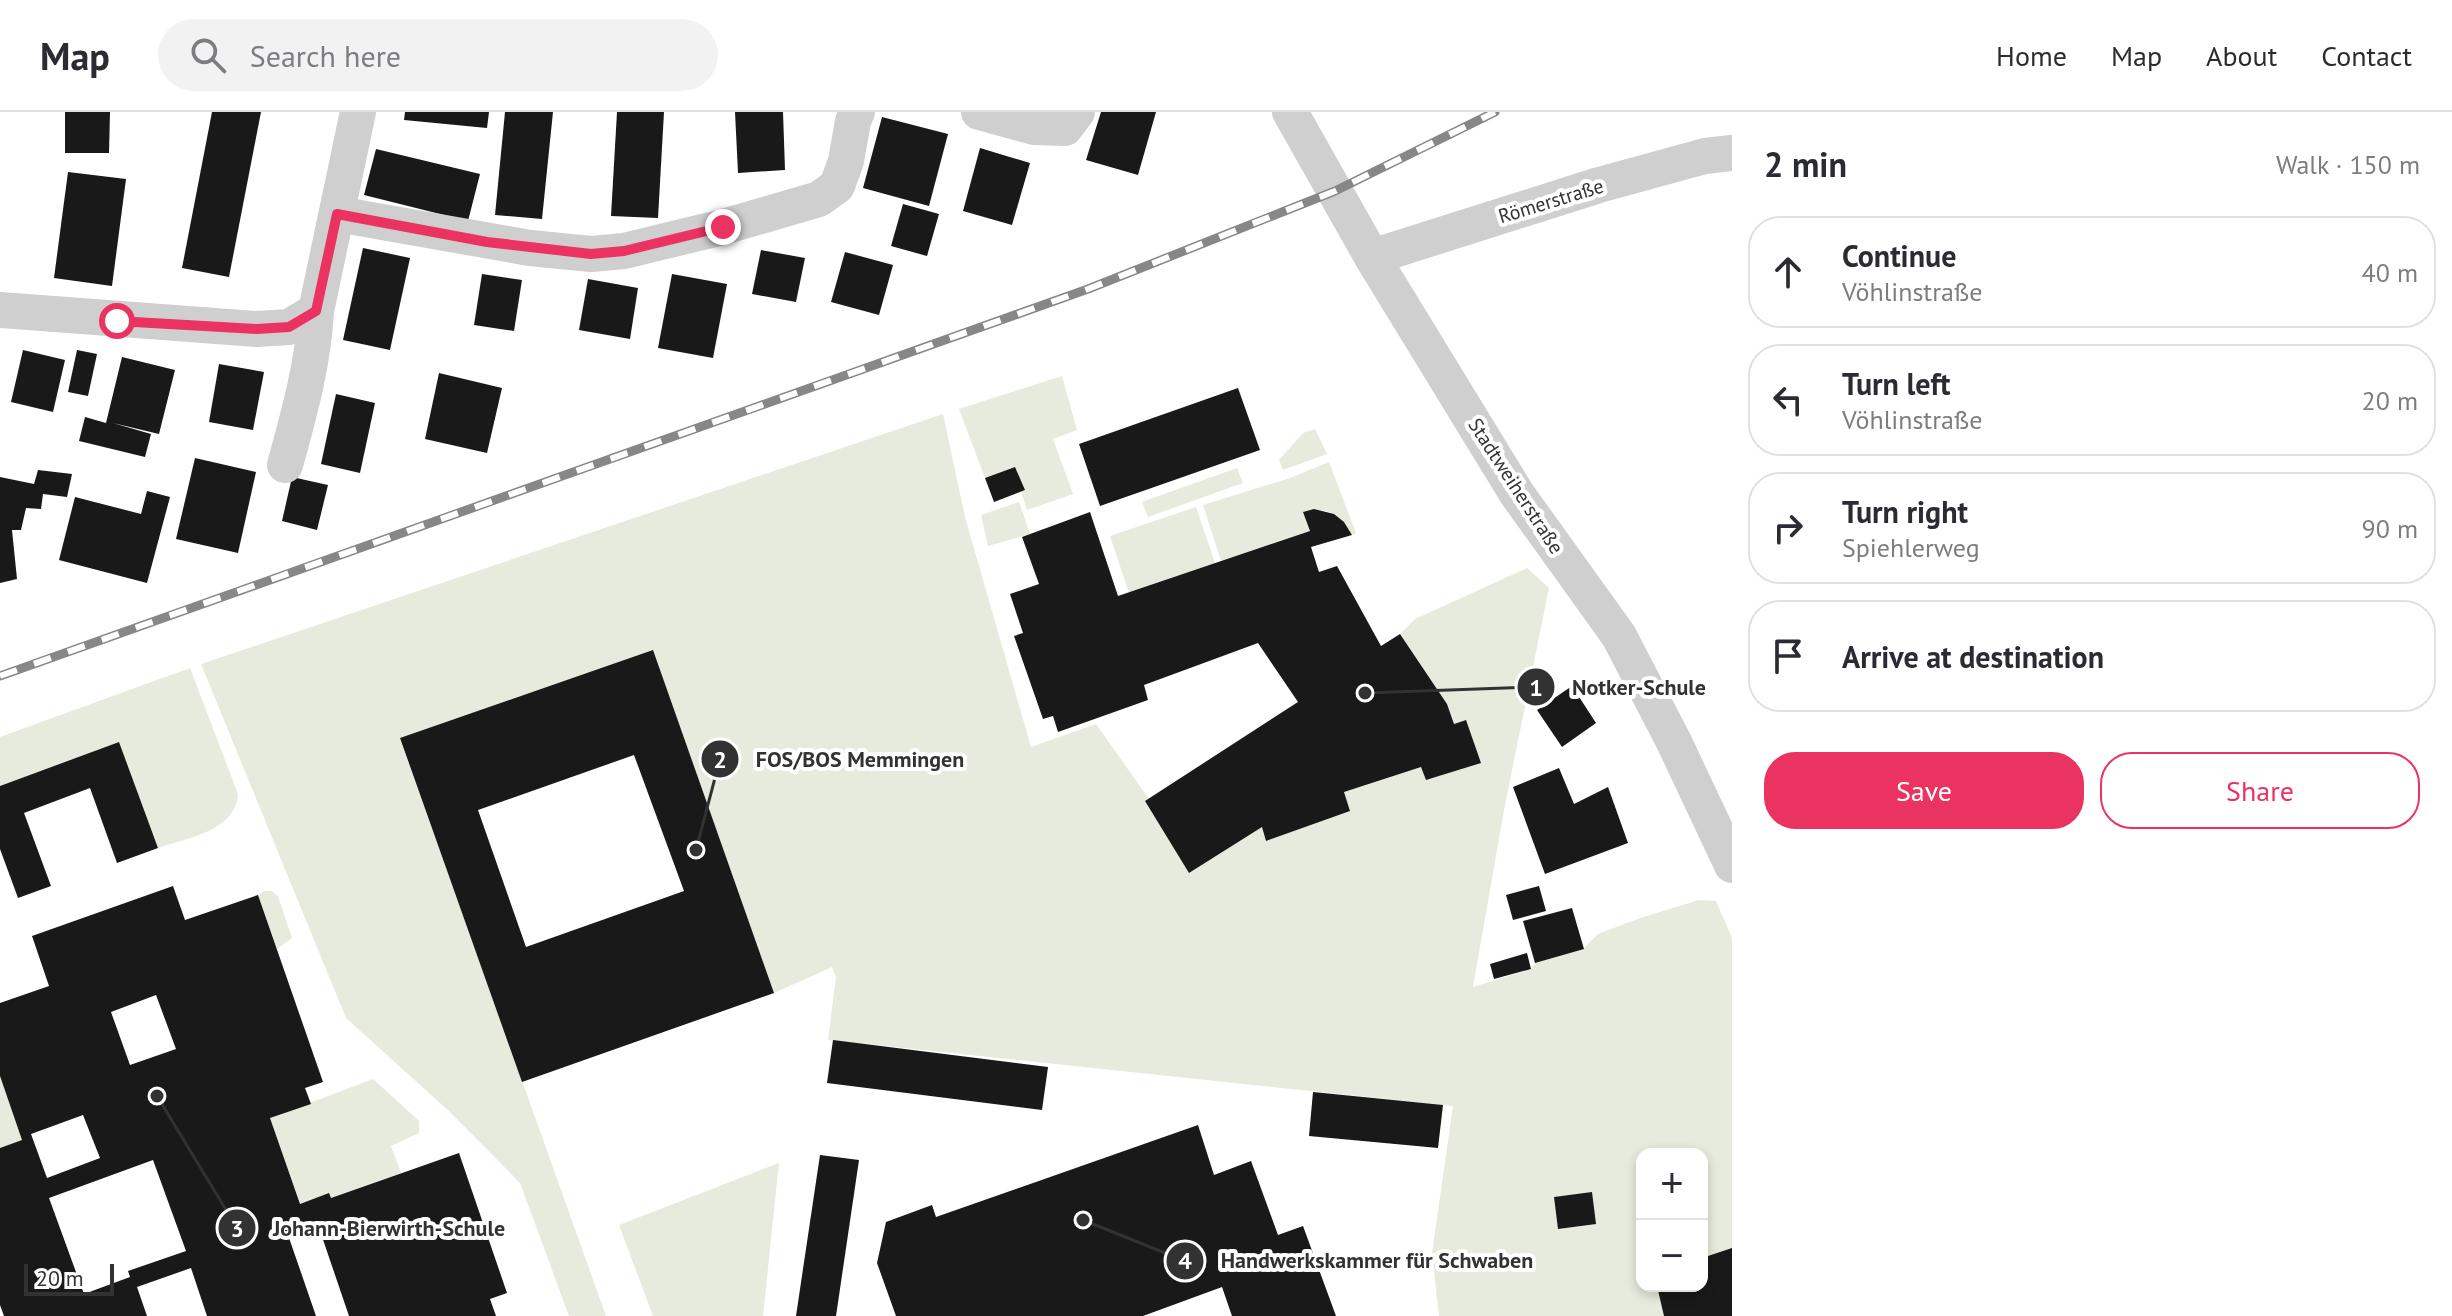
<!DOCTYPE html>
<html lang="en">
<head>
<meta charset="utf-8">
<style>
  body { margin:0; font-family:"PT Sans",sans-serif; background:#f2f2f3; color:#2b2b33 }
  .controls { position:absolute; right:24px; bottom:24px; display:grid; overflow:hidden; border-radius:16px; box-shadow:0 4px 12px #0003 }
  .controls button { width:72px; height:72px; display:grid; place-items:center; padding:0; border:0; border-bottom:2px solid #e1e1e2; background:#fff; color:#2b2b33; font:40px sans-serif }
  .scale { position:absolute; left:24px; bottom:20px; width:90px; box-sizing:border-box; padding-left:8px; border:4px solid #323232; border-top:0; font-size:22px; line-height:28px; white-space:nowrap; color:#323232; -webkit-text-stroke:6px #fff; paint-order:stroke }
  .stop { position:absolute; width:24px; height:24px; margin:-18px; border:6px solid #ea3361; border-radius:50%; background:#fff }
  .stop.end { background:#ea3361; border-color:#fff; box-shadow:0 2px 8px #0008 }
  .list { margin:0; padding:0; list-style:none }
  h2 { display:flex; justify-content:space-between; align-items:center; height:104px; margin:0; padding:0 32px; font-size:34px }
  h2 small { font-size:26px; font-weight:400; color:#7c7c81 }
  .list li { display:grid; grid-template-columns:52px 1fr auto; gap:24px; align-items:center; box-sizing:border-box; height:112px; margin:0 16px 16px; padding:0 16px; border:2px solid #e1e1e2; border-radius:32px }
  .list b { display:block; font-size:30px; white-space:nowrap }
  .list p { margin:0; font-size:26px; white-space:nowrap; color:#7c7c81 }
  .list em { font-size:26px; font-style:normal; color:#7c7c81 }
  .actions { display:flex; gap:16px; padding:24px 32px }
  .actions a { flex:1; padding:18px 0; border:2px solid #ea3361; border-radius:32px; text-align:center; font-size:28px; color:#ea3361 }
  .actions .main { background:#ea3361; color:#fff }
  .icon { flex:none; width:44px; height:44px; fill:none; stroke:currentColor; stroke-width:2; stroke-linecap:round; stroke-linejoin:round }
  .map { position:relative; flex:none; width:1732px; height:1204px; overflow:hidden }
  header { display:flex; align-items:center; gap:48px; box-sizing:border-box; height:112px; padding:0 40px; background:#fff; border-bottom:2px solid #e1e1e2 }
  header strong { font-size:38px }
  nav { display:flex; gap:44px; margin-inline-start:auto; font-size:28px }
  .search { width:560px; height:72px; background:#f2f2f3; display:flex; align-items:center; gap:20px; box-sizing:border-box; padding:0 28px; border-radius:44px; color:#7c7c81; font-size:30px }
  main { display:flex }
  aside { flex:1; background:#fff }
  .map>svg:first-child { display:block }
  .green { fill:#e7ebdd; fill-rule:evenodd }
  .building { fill:#191919; fill-rule:evenodd }
  .lines { fill:none; stroke-linecap:round; stroke-linejoin:round }
  .minor { stroke:#cfcfcf; stroke-width:36 }
  .rail-casing { stroke:#878787; stroke-width:9 }
  .rail { stroke:#fff; stroke-width:6; stroke-dasharray:18; stroke-linecap:butt }
  .route { stroke:#ea3361; stroke-width:10 }
  .labels { text-anchor:middle; stroke-width:8; stroke-linejoin:round; paint-order:stroke }
  .street-label { font-size:20px; fill:#323232; stroke:#fff }
  .leader { fill:none; stroke:#323232; stroke-width:3 }
  .callout-dot { fill:#323232; stroke:#fff; stroke-width:3 }
  .mark-label { font-size:24px; text-anchor:middle; font-weight:bold; fill:#fff }
  .callout-label { font-size:22px; text-anchor:middle; font-weight:bold; fill:#323232; stroke:#fff; stroke-width:8; stroke-linejoin:round; paint-order:stroke }
</style>
</head>
<body>
<header>
<strong>Map</strong>
<div class="search"><svg class="icon" aria-label="search" viewBox="0 0 24 24"><circle cx="10" cy="10" r="6"/><path d="M15 15l6 6"/></svg>Search here</div>
<nav><a>Home</a><a>Map</a><a>About</a><a>Contact</a></nav>
</header>
<main>
<div class="map">
<svg width="1732" height="1204" viewBox="0 0 1732 1204">
  <rect width="100%" height="100%" fill="#fff"/>
  <!-- green -->
  <g class="green">
    <path d="M1062,264L1077,318L1053,327L1073,382L1027,398L1021,380L1024,378L1015,355L985,366L959,297Z"/>
    <path d="M943,302L965,405L1031,635L1096,612L1149,687L1189,761L1262,715L1266,729L1350,699L1344,680L1421,655L1426,668L1480,651L1465,608L1454,612L1447,592L1400,522L1415,507L1527,456L1549,476L1504,698L1473,875L1531,857L1535,851L1583,837L1598,822L1643,805L1699,788L1716,789L1732,826V1204H1439L1432,1141L1453,994L828,928L836,865L832,855L774,881L653,539L400,627L606,1204H569L520,1071L450,1000L346,906L201,552ZM1642,1042H1702V1174H1642Z"/>
    <path d="M1315,317L1327,342L1283,358L1279,348L1303,321Z"/>
    <path d="M1329,350L1356,421L1352,423C1340,402 1328,395 1304,399L1310,419L1221,449L1203,393L1290,366Z"/>
    <path d="M1237,356L1243,371L1148,405L1142,390Z"/>
    <path d="M1019,390L1030,422L988,434L981,403Z"/>
    <path d="M1196,395L1215,451L1129,481L1110,424Z"/>
    <path d="M190,556L238,682C236,719 187,726 158,736L119,630L0,674V625Z"/>
    <path d="M264,779H272L278,784L292,826L277,837L258,783Z"/>
    <path d="M0,964L22,1028L0,1036Z"/>
    <path d="M373,967L419,1009V1021L391,1034L401,1061L331,1086L329,1082L300,1092L270,1006Z"/>
    <path d="M779,1051L763,1204H653L619,1113Z"/>
  </g>
  <!-- building -->
  <g class="building">
    <path d="M65,0H110L109,41H65Z"/>
    <path d="M212,0H261L229,165L182,156Z"/>
    <path d="M405,0H489L487,16L404,8Z"/>
    <path d="M505,0H553L542,107L495,103Z"/>
    <path d="M617,0H664L658,106L611,104Z"/>
    <path d="M735,0H783L785,58L738,61Z"/>
    <path d="M1101,0H1156L1138,63L1086,48Z"/>
    <path d="M882,5L948,22L929,94L863,76Z"/>
    <path d="M980,36L1030,51L1012,113L963,99Z"/>
    <path d="M376,37L480,62L468,109L364,83Z"/>
    <path d="M68,60L126,67L112,174L54,166Z"/>
    <path d="M903,92L939,102L927,144L891,134Z"/>
    <path d="M363,136L410,146L390,238L343,228Z"/>
    <path d="M761,138L805,146L796,190L752,182Z"/>
    <path d="M845,140L893,153L879,203L831,190Z"/>
    <path d="M482,162L522,168L514,219L474,213Z"/>
    <path d="M672,162L727,172L713,246L658,236Z"/>
    <path d="M588,167L638,176L630,227L579,218Z"/>
    <path d="M23,238L65,248L53,300L11,290Z"/>
    <path d="M77,238L97,242L88,284L68,280Z"/>
    <path d="M122,245L175,258L159,322L113,311L151,322L145,345L79,329L85,305L106,311Z"/>
    <path d="M219,252L264,260L253,318L209,310Z"/>
    <path d="M439,261L502,276L487,341L425,327Z"/>
    <path d="M1238,276L1260,338L1100,394L1079,332Z"/>
    <path d="M336,282L375,291L360,361L321,352Z"/>
    <path d="M195,346L256,360L238,441L176,427Z"/>
    <path d="M1015,355L1025,378L994,390L985,366Z"/>
    <path d="M38,358L72,362L67,385L43,382L41,397L26,396L21,418H12L17,467L0,471V365L34,372Z"/>
    <path d="M292,365L328,373L317,418L282,409Z"/>
    <path d="M147,379L170,385L147,471L59,448L75,385L141,402Z"/>
    <path d="M1314,397L1334,402L1344,410L1352,423L1311,435L1319,460L1337,454L1381,534L1400,522L1447,592L1454,612L1466,608L1481,651L1426,668L1421,655L1344,680L1350,699L1266,729L1262,715L1189,761L1145,689L1298,590L1258,531L1144,573L1148,588L1058,620L1053,604L1043,607L1014,524L1023,521L1010,482L1039,472L1022,425L1090,400L1118,484L1310,419L1303,400Z"/>
    <path d="M653,538L774,881L522,970L400,626ZM634,643L684,779L526,835L478,698Z"/>
    <path d="M1572,574L1596,611L1562,635L1537,598Z"/>
    <path d="M119,630L158,736L117,751L90,676L24,701L51,774L18,786L0,737V674Z"/>
    <path d="M1559,656L1574,692L1608,675L1628,731L1545,762L1513,675Z"/>
    <path d="M173,774L185,808L258,783L323,970L305,976L311,992L270,1006L300,1092L329,1081L331,1086L459,1041L507,1181L490,1187L496,1204H349L317,1110L287,1120L316,1204H207L191,1156L137,1175L147,1204H4L0,1193V1036L22,1028L0,964V891L49,874L32,824ZM156,883L176,937L130,953L111,900ZM83,1003L100,1046L47,1066L31,1022ZM153,1048L186,1139L128,1159L130,1165L84,1182L49,1086Z"/>
    <path d="M1539,774L1546,799L1513,808L1506,783Z"/>
    <path d="M1572,796L1584,837L1535,851L1523,809Z"/>
    <path d="M1527,841L1531,857L1494,867L1490,852Z"/>
    <path d="M833,928L1048,955L1042,998L827,971Z"/>
    <path d="M1313,980L1443,993L1438,1036L1309,1024Z"/>
    <path d="M1198,1013L1214,1063L1251,1049L1278,1123L1303,1114L1336,1204H1232L1222,1175L1143,1204H896L877,1151L886,1110L932,1093L936,1105Z"/>
    <path d="M820,1043L859,1048L836,1204H796Z"/>
    <path d="M1592,1080L1596,1112L1558,1117L1554,1085Z"/>
    <path d="M1732,1136V1204H1664L1657,1174H1702V1146Z"/>
  </g>
  <g class="lines">
    <!-- minor -->
    <g class="minor">
      <path d="M979,0L1034,15L1065,16L1077,0"/>
      <path d="M1290,0L1372,145L1517,382L1619,524L1674,630L1732,753"/>
      <path d="M337,102L530,136L591,142L624,139L723,115L819,87L837,74L846,49L853,9L857,0"/>
      <path d="M1372,145L1599,73L1705,44L1732,41"/>
      <path d="M0,198L257,217L289,215L316,199L358,0"/>
      <path d="M285,353C299,302 313,253 316,199"/>
    </g>
    <!-- rail casing -->
    <g class="rail-casing">
      <path id="rail" d="M0,564L1088,177L1335,79L1495,0"/>
    </g>
    <!-- rail -->
    <use href="#rail" class="rail"/>
  </g>
  <g class="lines">
    <!-- route -->
    <path class="route" d="M117,209L257,217L289,215L316,199L337,102L487,130L591,142L624,139L723,115"/>
  </g>
  <g class="labels">
    <!-- street labels -->
    <g class="street-label">
      <text transform="translate(1551 89) rotate(-17)" y="7">Römerstraße</text>
      <text transform="translate(1516 374) rotate(57)" y="7">Stadtweiherstraße</text>
    </g>
  </g>
  <!-- callouts -->
  <path class="leader" d="M1365 581L1536 575M696 738L720 647M157 984L237 1116M1083 1108L1185 1149"/>
  <g class="callout-dot">
    <circle cx="1365" cy="581" r="8"/>
    <circle cx="696" cy="738" r="8"/>
    <circle cx="157" cy="984" r="8"/>
    <circle cx="1083" cy="1108" r="8"/>
    <circle cx="1536" cy="575" r="20"/>
    <circle cx="720" cy="647" r="20"/>
    <circle cx="237" cy="1116" r="20"/>
    <circle cx="1185" cy="1149" r="20"/>
  </g>
  <g class="mark-label">
    <text x="1536" y="584">1</text>
    <text x="720" y="656">2</text>
    <text x="237" y="1125">3</text>
    <text x="1185" y="1157">4</text>
  </g>
  <g class="callout-label">
    <text x="1639" y="583">Notker-Schule</text>
    <text x="860" y="655">FOS/BOS Memmingen</text>
    <text x="389" y="1124">Johann-Bierwirth-Schule</text>
    <text x="1377" y="1156">Handwerkskammer für Schwaben</text>
  </g>
</svg>
<div class="controls">
<button>+</button>
<button>−</button>
</div>
<div class="scale">20 m</div>
<div class="stop" style="left:117px;top:209px"></div>
<div class="stop end" style="left:723px;top:115px"></div>
</div>
<aside>
<h2>2 min<small>Walk · 150 m</small></h2>
<ul class="list">
<li><svg class="icon" aria-label="ahead" viewBox="0 0 24 24"><path d="M12 20V5M6 11l6-6 6 6"/></svg><div><b>Continue</b><p>Vöhlinstraße</p></div><em>40 m</em></li>
<li><svg class="icon" aria-label="left" viewBox="0 0 24 24"><path d="M17 20v-9H6M10 6l-5 5 5 5"/></svg><div><b>Turn left</b><p>Vöhlinstraße</p></div><em>20 m</em></li>
<li><svg class="icon" aria-label="right" viewBox="0 0 24 24"><path d="M7 20v-9h11M14 6l5 5-5 5"/></svg><div><b>Turn right</b><p>Spiehlerweg</p></div><em>90 m</em></li>
<li><svg class="icon" aria-label="arrive" viewBox="0 0 24 24"><path d="M6 21V4h12l-3 4 3 4H6"/></svg><div><b>Arrive at destination</b></div></li>
</ul>
<div class="actions"><a class="main">Save</a><a>Share</a></div>
</aside>
</main>
</body>
</html>
